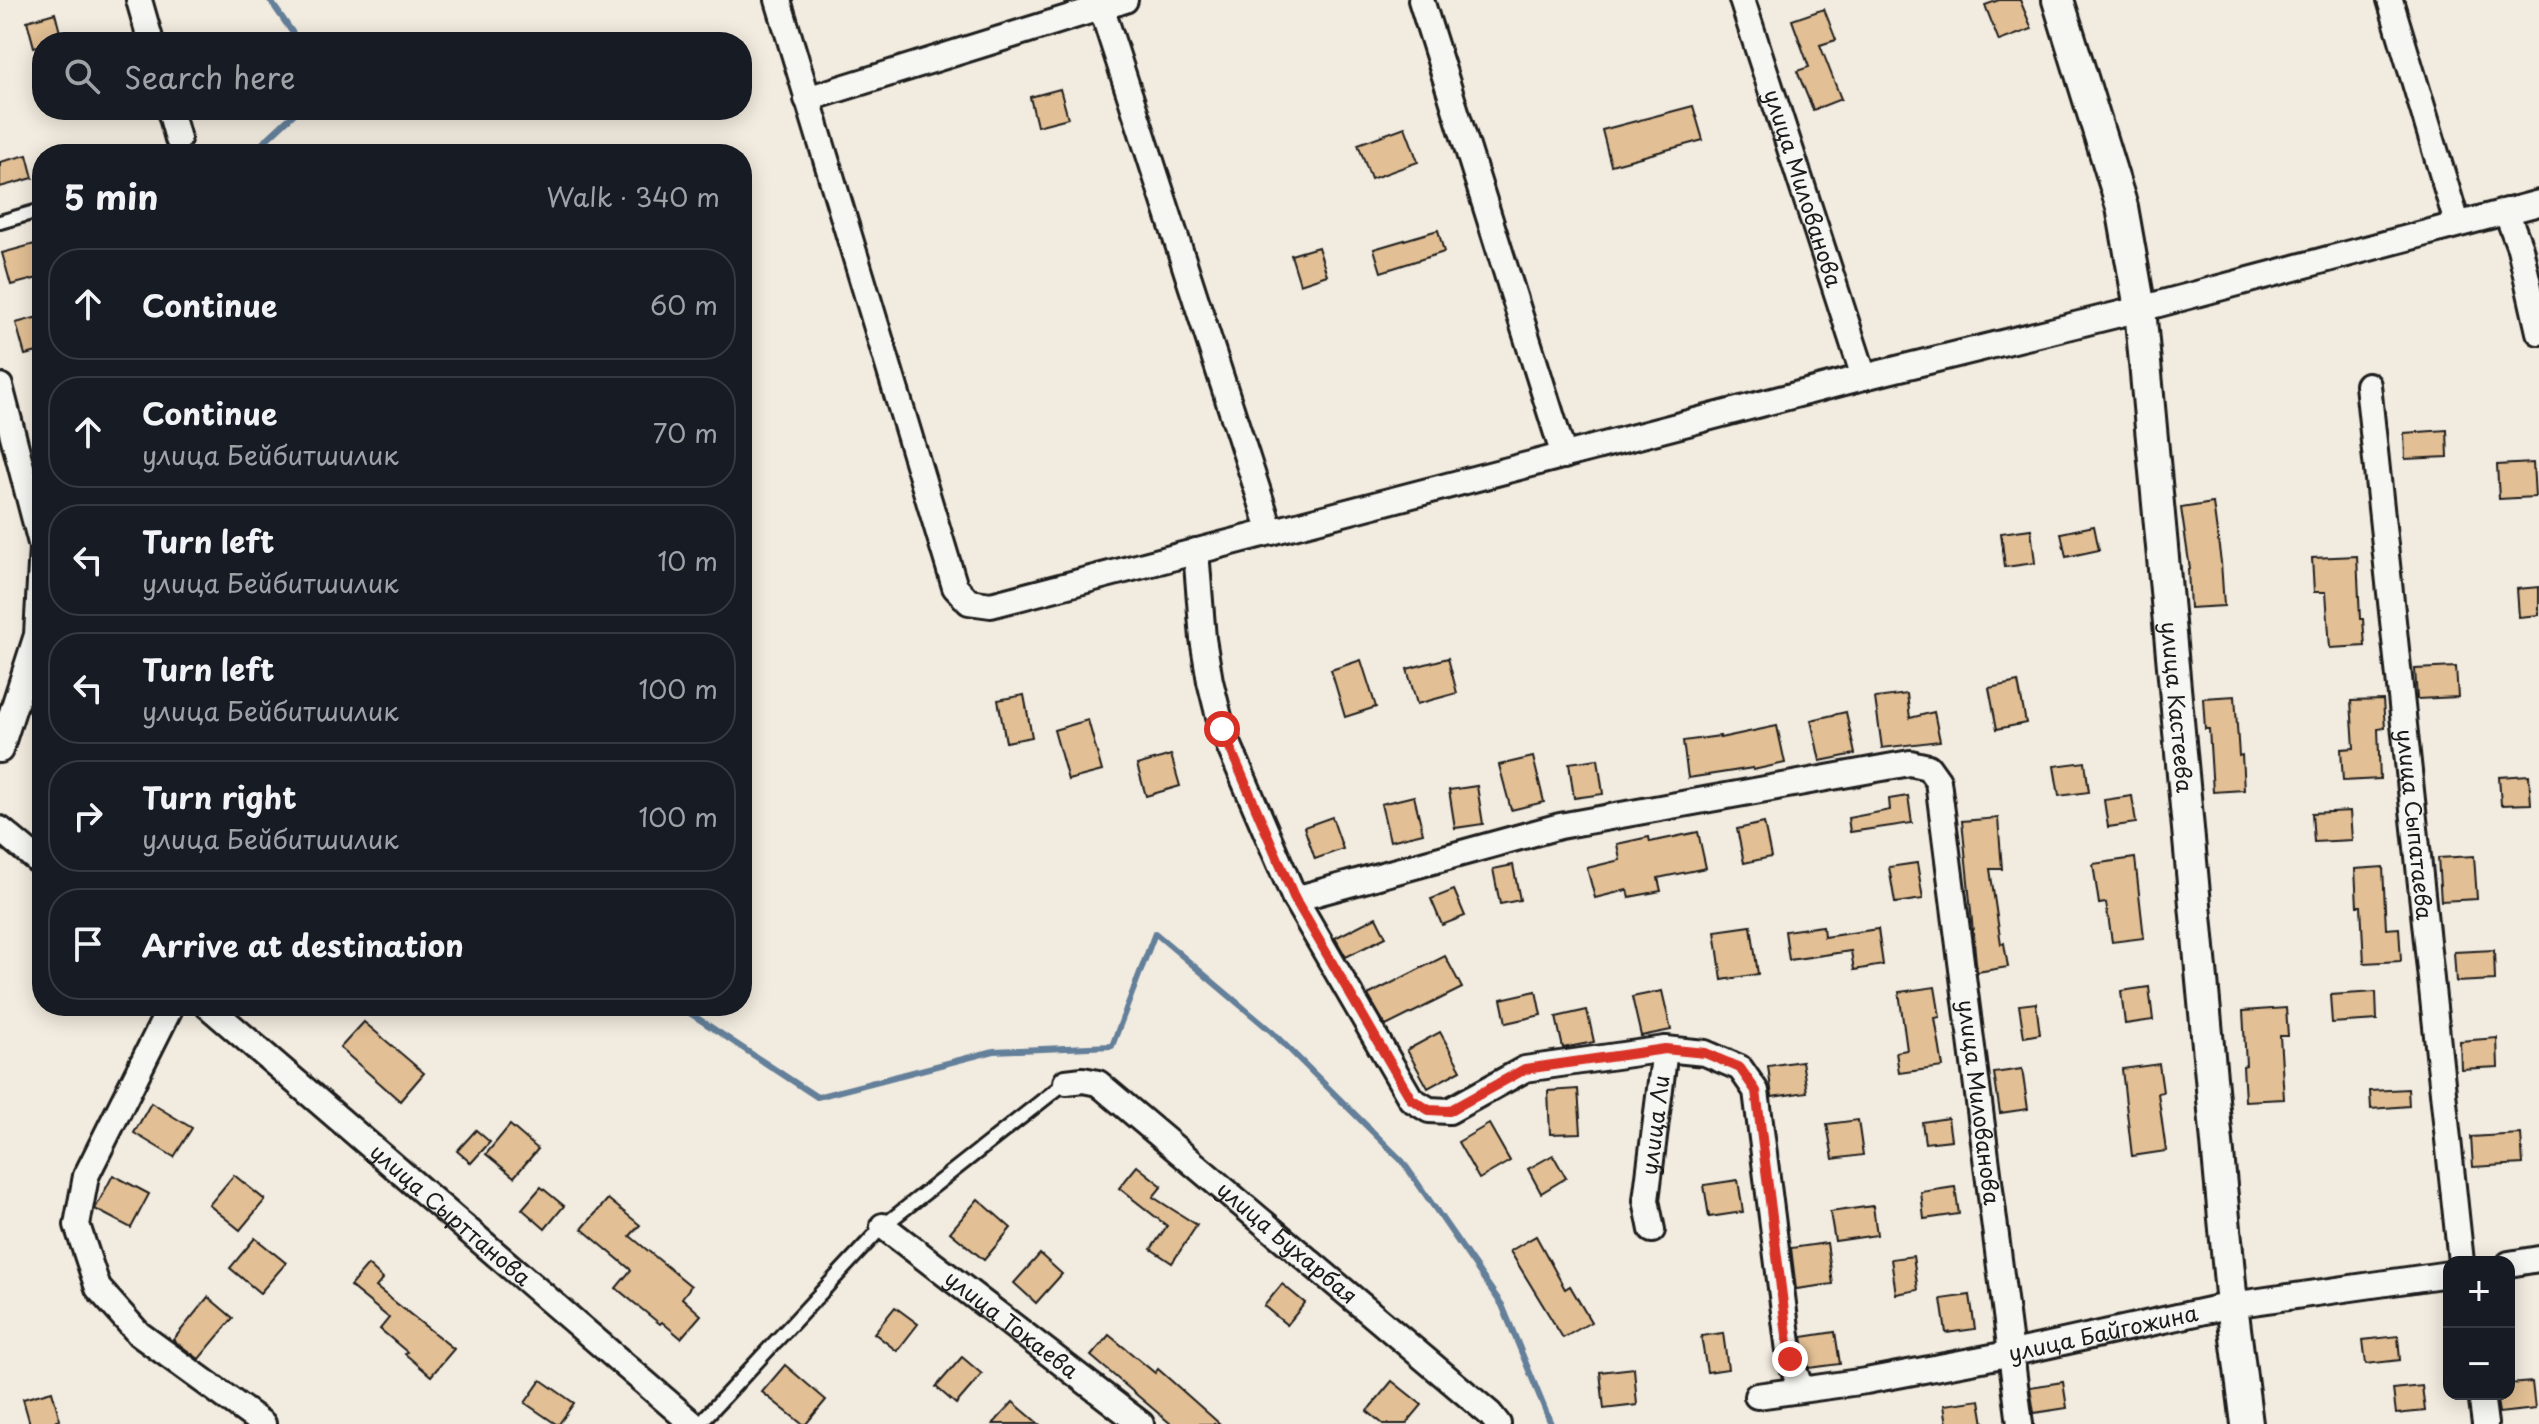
<!DOCTYPE html>
<html lang="en">
<head>
<meta charset="utf-8">
<style>
  body { margin:0; font-family:"Playpen Sans",sans-serif; background:#242831; color:#f1f3f6 }
  .controls { position:absolute; right:24px; bottom:24px; display:grid; overflow:hidden; border-radius:16px; box-shadow:0 4px 20px #0003 }
  .controls button { width:72px; height:72px; display:grid; place-items:center; padding:0; border:0; border-bottom:2px solid #363941; background:#171b24; color:#f1f3f6; font:40px sans-serif }
  .stop { position:absolute; width:24px; height:24px; margin:-18px; border:6px solid #d93025; border-radius:50%; background:#fff }
  .stop.end { background:#d93025; border-color:#fff; box-shadow:0 2px 8px #0008 }
  .list { margin:0; padding:0; list-style:none }
  h2 { display:flex; justify-content:space-between; align-items:center; height:104px; margin:0; padding:0 32px; font-size:34px }
  h2 small { font-size:26px; font-weight:400; color:#9ea1a6 }
  .list li { display:grid; grid-template-columns:52px 1fr auto; gap:24px; align-items:center; box-sizing:border-box; height:112px; margin:0 16px 16px; padding:0 16px; border:2px solid #363941; border-radius:32px }
  .list b { display:block; font-size:30px; white-space:nowrap }
  .list p { margin:0; font-size:26px; white-space:nowrap; color:#9ea1a6 }
  .list em { font-size:26px; font-style:normal; color:#9ea1a6 }
  .icon { flex:none; width:44px; height:44px; fill:none; stroke:currentColor; stroke-width:2; stroke-linecap:round; stroke-linejoin:round }
  .map { position:relative; flex:none; width:2539px; height:1424px; overflow:hidden }
  .search { position:absolute; background:#171b24; box-shadow:0 4px 20px #0003; left:32px; top:32px; width:720px; height:88px; display:flex; align-items:center; gap:20px; box-sizing:border-box; padding:0 28px; border-radius:32px; color:#9ea1a6; font-size:30px }
  .panel { position:absolute; background:#171b24; box-shadow:0 4px 20px #0003; left:32px; top:144px; width:720px; height:872px; border-radius:32px }
  .map>svg:first-child { display:block }
  .lines { fill:none; stroke-linecap:round; stroke-linejoin:round }
  .stream { stroke:#637f99; stroke-width:6 }
  .building { fill:#e2bf94; stroke:#1c1c1c; stroke-width:2 }
  .service-casing { stroke:#1c1c1c; stroke-width:18 }
  .minor-casing { stroke:#1c1c1c; stroke-width:30 }
  .tertiary-casing { stroke:#1c1c1c; stroke-width:36 }
  .service { stroke:#f6f6f2; stroke-width:12 }
  .minor { stroke:#f6f6f2; stroke-width:24 }
  .tertiary { stroke:#f6f6f2; stroke-width:30 }
  .route { stroke:#d93025; stroke-width:10 }
  .labels { text-anchor:middle; stroke-width:8; stroke-linejoin:round; paint-order:stroke }
  .street-label { font-size:22px; fill:#1c1c1c; stroke:#f6f6f2 }
</style>
</head>
<body>
<div class="map">
<svg width="2539" height="1424" viewBox="0 0 2539 1424">
  <rect width="100%" height="100%" fill="#f2ebdf"/>
  <filter id="ink" filterUnits="userSpaceOnUse"><feTurbulence type="fractalNoise" baseFrequency=".0125" numOctaves="2"/><feDisplacementMap in="SourceGraphic" scale="16" xChannelSelector="R" yChannelSelector="G"/><feConvolveMatrix kernelMatrix="1 2 1 2 8 2 1 2 1" color-interpolation-filters="sRGB"/></filter>
  <g filter="url(#ink)">
    <g class="lines">
      <!-- stream -->
      <g class="stream">
        <path d="M270,0L299,42"/>
        <path d="M251,154L298,110"/>
        <path d="M679,1006L817,1097L994,1051L1112,1046L1155,933L1272,1032L1403,1162L1502,1305L1551,1424"/>
      </g>
    </g>
    <!-- building -->
    <g class="building">
      <path d="M1999,0H2020L2032,29L1999,41L1985,5Z"/>
      <path d="M1824,9L1836,40L1820,45L1841,99L1813,110L1797,71L1809,67L1792,20Z"/>
      <path d="M55,13L62,40L42,42V45L34,47L27,21Z"/>
      <path d="M1060,89L1068,118L1037,126L1030,97Z"/>
      <path d="M1693,106L1703,140L1611,165L1602,130Z"/>
      <path d="M1405,127L1418,162L1371,179L1358,144Z"/>
      <path d="M27,155L33,178L0,187V162Z"/>
      <path d="M1438,230L1444,252L1381,272L1374,249Z"/>
      <path d="M42,242V277L11,285L2,253Z"/>
      <path d="M1318,247L1327,275L1300,284L1291,255Z"/>
      <path d="M42,316V351L25,355L16,323Z"/>
      <path d="M2447,430L2448,457L2405,459L2404,433Z"/>
      <path d="M2533,463L2535,497L2499,499L2497,465Z"/>
      <path d="M2213,503L2221,562L2224,606L2190,608L2188,569H2190L2181,508Z"/>
      <path d="M2094,526L2099,550L2066,557L2061,533Z"/>
      <path d="M2031,529L2035,563L2005,567L2001,533Z"/>
      <path d="M2357,556L2360,619H2363L2365,646L2330,648L2326,592H2314L2312,558Z"/>
      <path d="M2539,587V615L2519,617L2517,589Z"/>
      <path d="M1448,658L1457,693L1417,704L1407,669Z"/>
      <path d="M1361,660L1376,707L1345,717L1331,670Z"/>
      <path d="M2456,667L2458,697L2417,699L2415,669Z"/>
      <path d="M2018,682L2026,723L1997,729L1989,688Z"/>
      <path d="M1907,694L1910,718L1934,712L1940,741L1882,748L1875,698Z"/>
      <path d="M1024,695L1032,737L1006,742L998,700Z"/>
      <path d="M2235,696L2239,756L2242,755L2244,790L2213,792L2209,729H2205L2203,698Z"/>
      <path d="M2383,700L2385,728L2378,729L2380,779L2343,781L2341,749L2354,748L2351,701Z"/>
      <path d="M1846,712L1855,754L1820,761L1811,720Z"/>
      <path d="M1088,720L1102,771L1068,780L1054,730Z"/>
      <path d="M1777,726L1785,763L1753,770V768L1688,778L1683,741L1720,736V738Z"/>
      <path d="M1171,755L1180,786L1146,796L1137,765Z"/>
      <path d="M1533,757L1544,802L1511,810L1499,765Z"/>
      <path d="M1598,759L1603,794L1574,798L1569,763Z"/>
      <path d="M2085,762L2089,792L2059,796L2054,766Z"/>
      <path d="M2529,775L2531,804L2501,805L2499,777Z"/>
      <path d="M1477,786L1483,824L1455,828L1449,790Z"/>
      <path d="M1414,796L1423,833L1390,841L1381,804Z"/>
      <path d="M1908,796L1912,823L1850,832L1848,818L1890,810L1889,799Z"/>
      <path d="M2132,796L2136,823L2108,827L2104,800Z"/>
      <path d="M2350,811L2352,840L2314,842L2312,813Z"/>
      <path d="M1332,817L1343,849L1315,859L1304,827Z"/>
      <path d="M1998,818L2002,869H1990L2001,944L2004,943L2008,967L1977,972L1962,821Z"/>
      <path d="M1764,823L1771,857L1744,863L1737,829Z"/>
      <path d="M1698,832L1706,868L1658,878L1661,891L1629,897L1627,890L1595,898L1587,868L1620,860L1617,844L1649,837L1650,842Z"/>
      <path d="M2474,856L2477,899L2441,901L2438,858Z"/>
      <path d="M2135,858L2144,938L2112,942L2106,903L2099,904L2093,864Z"/>
      <path d="M1917,863L1923,899L1895,903L1889,867Z"/>
      <path d="M1513,865L1520,900L1500,904L1493,869Z"/>
      <path d="M2383,867L2386,929L2399,928L2401,961L2364,963L2361,906H2357L2355,869Z"/>
      <path d="M1454,890L1465,916L1442,925L1431,899Z"/>
      <path d="M1376,917L1386,937L1346,957L1335,938Z"/>
      <path d="M1751,926L1758,974L1722,980L1715,931Z"/>
      <path d="M1823,926L1824,937L1878,929L1883,965L1854,970L1851,951L1789,960L1785,931Z"/>
      <path d="M2494,950L2495,980L2456,982L2454,952Z"/>
      <path d="M1445,956L1462,988L1386,1026L1368,995Z"/>
      <path d="M1935,987L1940,1017L1935,1018L1943,1067L1899,1073L1896,1052L1907,1050L1899,992Z"/>
      <path d="M2149,987L2153,1020L2125,1024L2121,991Z"/>
      <path d="M1536,991L1541,1015L1506,1023L1501,999Z"/>
      <path d="M1662,991L1671,1030L1641,1036L1632,997Z"/>
      <path d="M2376,992L2377,1020L2332,1023L2330,995Z"/>
      <path d="M2036,1003L2040,1034L2024,1037L2019,1005Z"/>
      <path d="M2286,1008L2288,1036H2280L2284,1099L2245,1101L2243,1066L2246,1065L2243,1011Z"/>
      <path d="M1587,1010L1594,1042L1563,1048L1556,1017Z"/>
      <path d="M364,1022L424,1073L400,1101L340,1048Z"/>
      <path d="M1440,1032L1461,1070L1428,1088L1407,1050Z"/>
      <path d="M2497,1038L2498,1067L2461,1069L2460,1041Z"/>
      <path d="M1802,1061L1807,1092L1772,1097L1768,1066Z"/>
      <path d="M2159,1064L2163,1092L2158,1093L2166,1151L2132,1156L2122,1069Z"/>
      <path d="M2022,1069L2028,1109L2000,1113L1994,1073Z"/>
      <path d="M1578,1089L1581,1133L1550,1134L1548,1091Z"/>
      <path d="M2408,1089L2409,1106L2371,1109L2370,1091Z"/>
      <path d="M151,1103L192,1128L174,1157L134,1133Z"/>
      <path d="M1948,1118L1951,1140L1925,1143L1922,1122Z"/>
      <path d="M1858,1120L1863,1155L1833,1159L1827,1124Z"/>
      <path d="M1489,1124L1510,1161L1479,1179L1458,1142Z"/>
      <path d="M510,1125L538,1149L514,1177L486,1154Z"/>
      <path d="M476,1130L490,1142L471,1163L457,1151Z"/>
      <path d="M2521,1134L2523,1164L2473,1167L2471,1137Z"/>
      <path d="M1553,1155L1566,1178L1541,1193L1528,1169Z"/>
      <path d="M1137,1166L1162,1186L1153,1197L1197,1225L1172,1263L1151,1249L1167,1226L1119,1188Z"/>
      <path d="M113,1175L149,1194L131,1228L95,1209Z"/>
      <path d="M234,1175L265,1200L240,1230L209,1205Z"/>
      <path d="M1738,1180L1743,1212L1709,1217L1704,1185Z"/>
      <path d="M541,1187L564,1206L545,1229L522,1209Z"/>
      <path d="M1955,1187L1959,1214L1924,1219L1921,1192Z"/>
      <path d="M608,1199L640,1225L630,1236L691,1286L682,1298L701,1315L681,1338L662,1322L660,1324L616,1288L631,1270L582,1229Z"/>
      <path d="M978,1199L1011,1228L984,1260L950,1232Z"/>
      <path d="M1873,1206L1877,1235L1835,1241L1830,1212Z"/>
      <path d="M1536,1236L1565,1289L1570,1286L1591,1322L1563,1338L1510,1251Z"/>
      <path d="M255,1238L286,1263L260,1293L230,1268Z"/>
      <path d="M1827,1243L1833,1284L1796,1289L1791,1248Z"/>
      <path d="M1040,1254L1062,1274L1036,1303L1014,1283Z"/>
      <path d="M1913,1256L1918,1290L1896,1294L1891,1259Z"/>
      <path d="M368,1265L383,1279L376,1287L454,1349L431,1376L405,1354L407,1352L380,1329L389,1318L350,1286Z"/>
      <path d="M1282,1284L1305,1303L1287,1325L1264,1306Z"/>
      <path d="M1970,1295L1975,1329L1946,1333L1941,1299Z"/>
      <path d="M208,1297L233,1318L199,1359L173,1340Z"/>
      <path d="M895,1307L918,1324L897,1351L874,1333Z"/>
      <path d="M1835,1332L1840,1364L1809,1368L1805,1355L1802,1337Z"/>
      <path d="M1723,1333L1728,1369L1707,1372L1701,1336Z"/>
      <path d="M1109,1335L1155,1373L1158,1369L1220,1424H1171L1091,1356Z"/>
      <path d="M2398,1336L2400,1360L2366,1364L2363,1340Z"/>
      <path d="M962,1357L982,1374L956,1404L936,1387Z"/>
      <path d="M785,1365L826,1400L806,1424H802L762,1392Z"/>
      <path d="M1634,1368L1637,1405L1604,1409L1600,1372Z"/>
      <path d="M541,1380L574,1403L559,1424H556L525,1403Z"/>
      <path d="M1392,1381L1422,1405L1406,1424H1383L1367,1411Z"/>
      <path d="M2063,1382L2067,1408L2034,1413L2030,1387Z"/>
      <path d="M2532,1382L2535,1409L2499,1413L2496,1394H2509V1384Z"/>
      <path d="M2422,1386L2425,1411L2396,1414L2393,1389Z"/>
      <path d="M52,1391L60,1420L46,1424H30L23,1399Z"/>
      <path d="M1980,1400L1984,1424H1947L1944,1405Z"/>
      <path d="M1013,1402L1039,1424H993Z"/>
    </g>
    <g class="lines">
      <!-- service casing -->
      <g class="service-casing">
        <g id="service">
          <path d="M0,222L42,210"/>
          <path d="M699,1424L883,1226L1066,1082"/>
        </g>
      </g>
      <!-- minor casing -->
      <g class="minor-casing">
        <g id="minor">
          <path d="M139,0L151,42"/>
          <path d="M778,0L955,587L969,602L991,605L1864,377L2140,309L2539,203"/>
          <path d="M1099,0L1271,532"/>
          <path d="M1421,0L1564,456"/>
          <path id="s1" d="M1742,0L1864,377"/>
          <path d="M2390,0L2457,223"/>
          <path d="M807,99L1125,0"/>
          <path d="M170,110L178,139"/>
          <path d="M2506,211L2520,248L2539,332"/>
          <path id="s2" d="M2368,385L2461,1262"/>
          <path d="M0,386L42,547L37,635L0,750"/>
          <path d="M1196,551L1203,639L1210,681L1222,729L1295,899L1411,1099L1429,1110L1449,1111L1525,1069L1665,1049L1705,1053L1740,1068L1756,1091L1790,1359L1801,1389"/>
          <path d="M0,829L42,864"/>
          <path id="s3" d="M1295,899L1560,826L1910,763L1928,767L1938,781L2020,1424"/>
          <path d="M171,1006L86,1176L77,1225L98,1288L139,1334L263,1424"/>
          <path id="s4" d="M208,1006L693,1424"/>
          <path id="s5" d="M1066,1082L1083,1080L1098,1083L1490,1414L1498,1424"/>
          <path id="s6" d="M883,1226L1141,1424"/>
          <path id="s7" d="M1652,1230L1646,1200L1665,1049"/>
          <path d="M2509,1264L2539,1259"/>
          <path d="M2481,1394L2485,1424"/>
          <path id="s8" d="M1757,1396L1866,1381L2013,1353L2232,1305L2449,1274"/>
        </g>
      </g>
      <!-- tertiary casing -->
      <g class="tertiary-casing">
        <g id="tertiary">
          <path id="s9" d="M2058,0L2122,207L2140,309L2232,1305L2247,1424"/>
        </g>
      </g>
      <!-- service -->
      <use href="#service" class="service"/>
      <!-- minor -->
      <use href="#minor" class="minor"/>
      <!-- tertiary -->
      <use href="#tertiary" class="tertiary"/>
    </g>
  </g>
  <g class="lines" filter="url(#ink)">
    <!-- route -->
    <path class="route" d="M1222,729L1295,899L1411,1099L1429,1110L1449,1111L1525,1069L1665,1049L1705,1053L1740,1068L1756,1091L1790,1359"/>
  </g>
  <g class="labels">
    <!-- street labels -->
    <g class="street-label">
      <text dy="8" stroke="none"><textPath href="#s1" startOffset="198">улица Милованова</textPath></text>
      <text dy="8" stroke="none"><textPath href="#s9" startOffset="720">улица Кастеева</textPath></text>
      <text dy="8" stroke="none"><textPath href="#s2" startOffset="442">улица Сыпатаева</textPath></text>
      <text dy="8" stroke="none"><textPath href="#s3" startOffset="990">улица Милованова</textPath></text>
      <text dy="8" stroke="none"><textPath href="#s7" startOffset="106">улица Ли</textPath></text>
      <text dy="8" stroke="none"><textPath href="#s4" startOffset="320">улица Сырттанова</textPath></text>
      <text dy="8" stroke="none"><textPath href="#s5" startOffset="280">улица Бухарбая</textPath></text>
      <text dy="8" stroke="none"><textPath href="#s6" startOffset="162">улица Токаева</textPath></text>
      <text dy="8" stroke="none"><textPath href="#s8" startOffset="352">улица Байгожина</textPath></text>
    </g>
  </g>
</svg>
<div class="controls">
<button>+</button>
<button>−</button>
</div>
<div class="stop" style="left:1222px;top:729px"></div>
<div class="stop end" style="left:1790px;top:1359px"></div>
<div class="search"><svg class="icon" aria-label="search" viewBox="0 0 24 24"><circle cx="10" cy="10" r="6"/><path d="M15 15l6 6"/></svg>Search here</div>
<section class="panel">
<h2>5 min<small>Walk · 340 m</small></h2>
<ul class="list">
<li><svg class="icon" aria-label="ahead" viewBox="0 0 24 24"><path d="M12 20V5M6 11l6-6 6 6"/></svg><div><b>Continue</b></div><em>60 m</em></li>
<li><svg class="icon" aria-label="ahead" viewBox="0 0 24 24"><path d="M12 20V5M6 11l6-6 6 6"/></svg><div><b>Continue</b><p>улица Бейбитшилик</p></div><em>70 m</em></li>
<li><svg class="icon" aria-label="left" viewBox="0 0 24 24"><path d="M17 20v-9H6M10 6l-5 5 5 5"/></svg><div><b>Turn left</b><p>улица Бейбитшилик</p></div><em>10 m</em></li>
<li><svg class="icon" aria-label="left" viewBox="0 0 24 24"><path d="M17 20v-9H6M10 6l-5 5 5 5"/></svg><div><b>Turn left</b><p>улица Бейбитшилик</p></div><em>100 m</em></li>
<li><svg class="icon" aria-label="right" viewBox="0 0 24 24"><path d="M7 20v-9h11M14 6l5 5-5 5"/></svg><div><b>Turn right</b><p>улица Бейбитшилик</p></div><em>100 m</em></li>
<li><svg class="icon" aria-label="arrive" viewBox="0 0 24 24"><path d="M6 21V4h12l-3 4 3 4H6"/></svg><div><b>Arrive at destination</b></div></li>
</ul>
</section>
</div>
</body>
</html>
